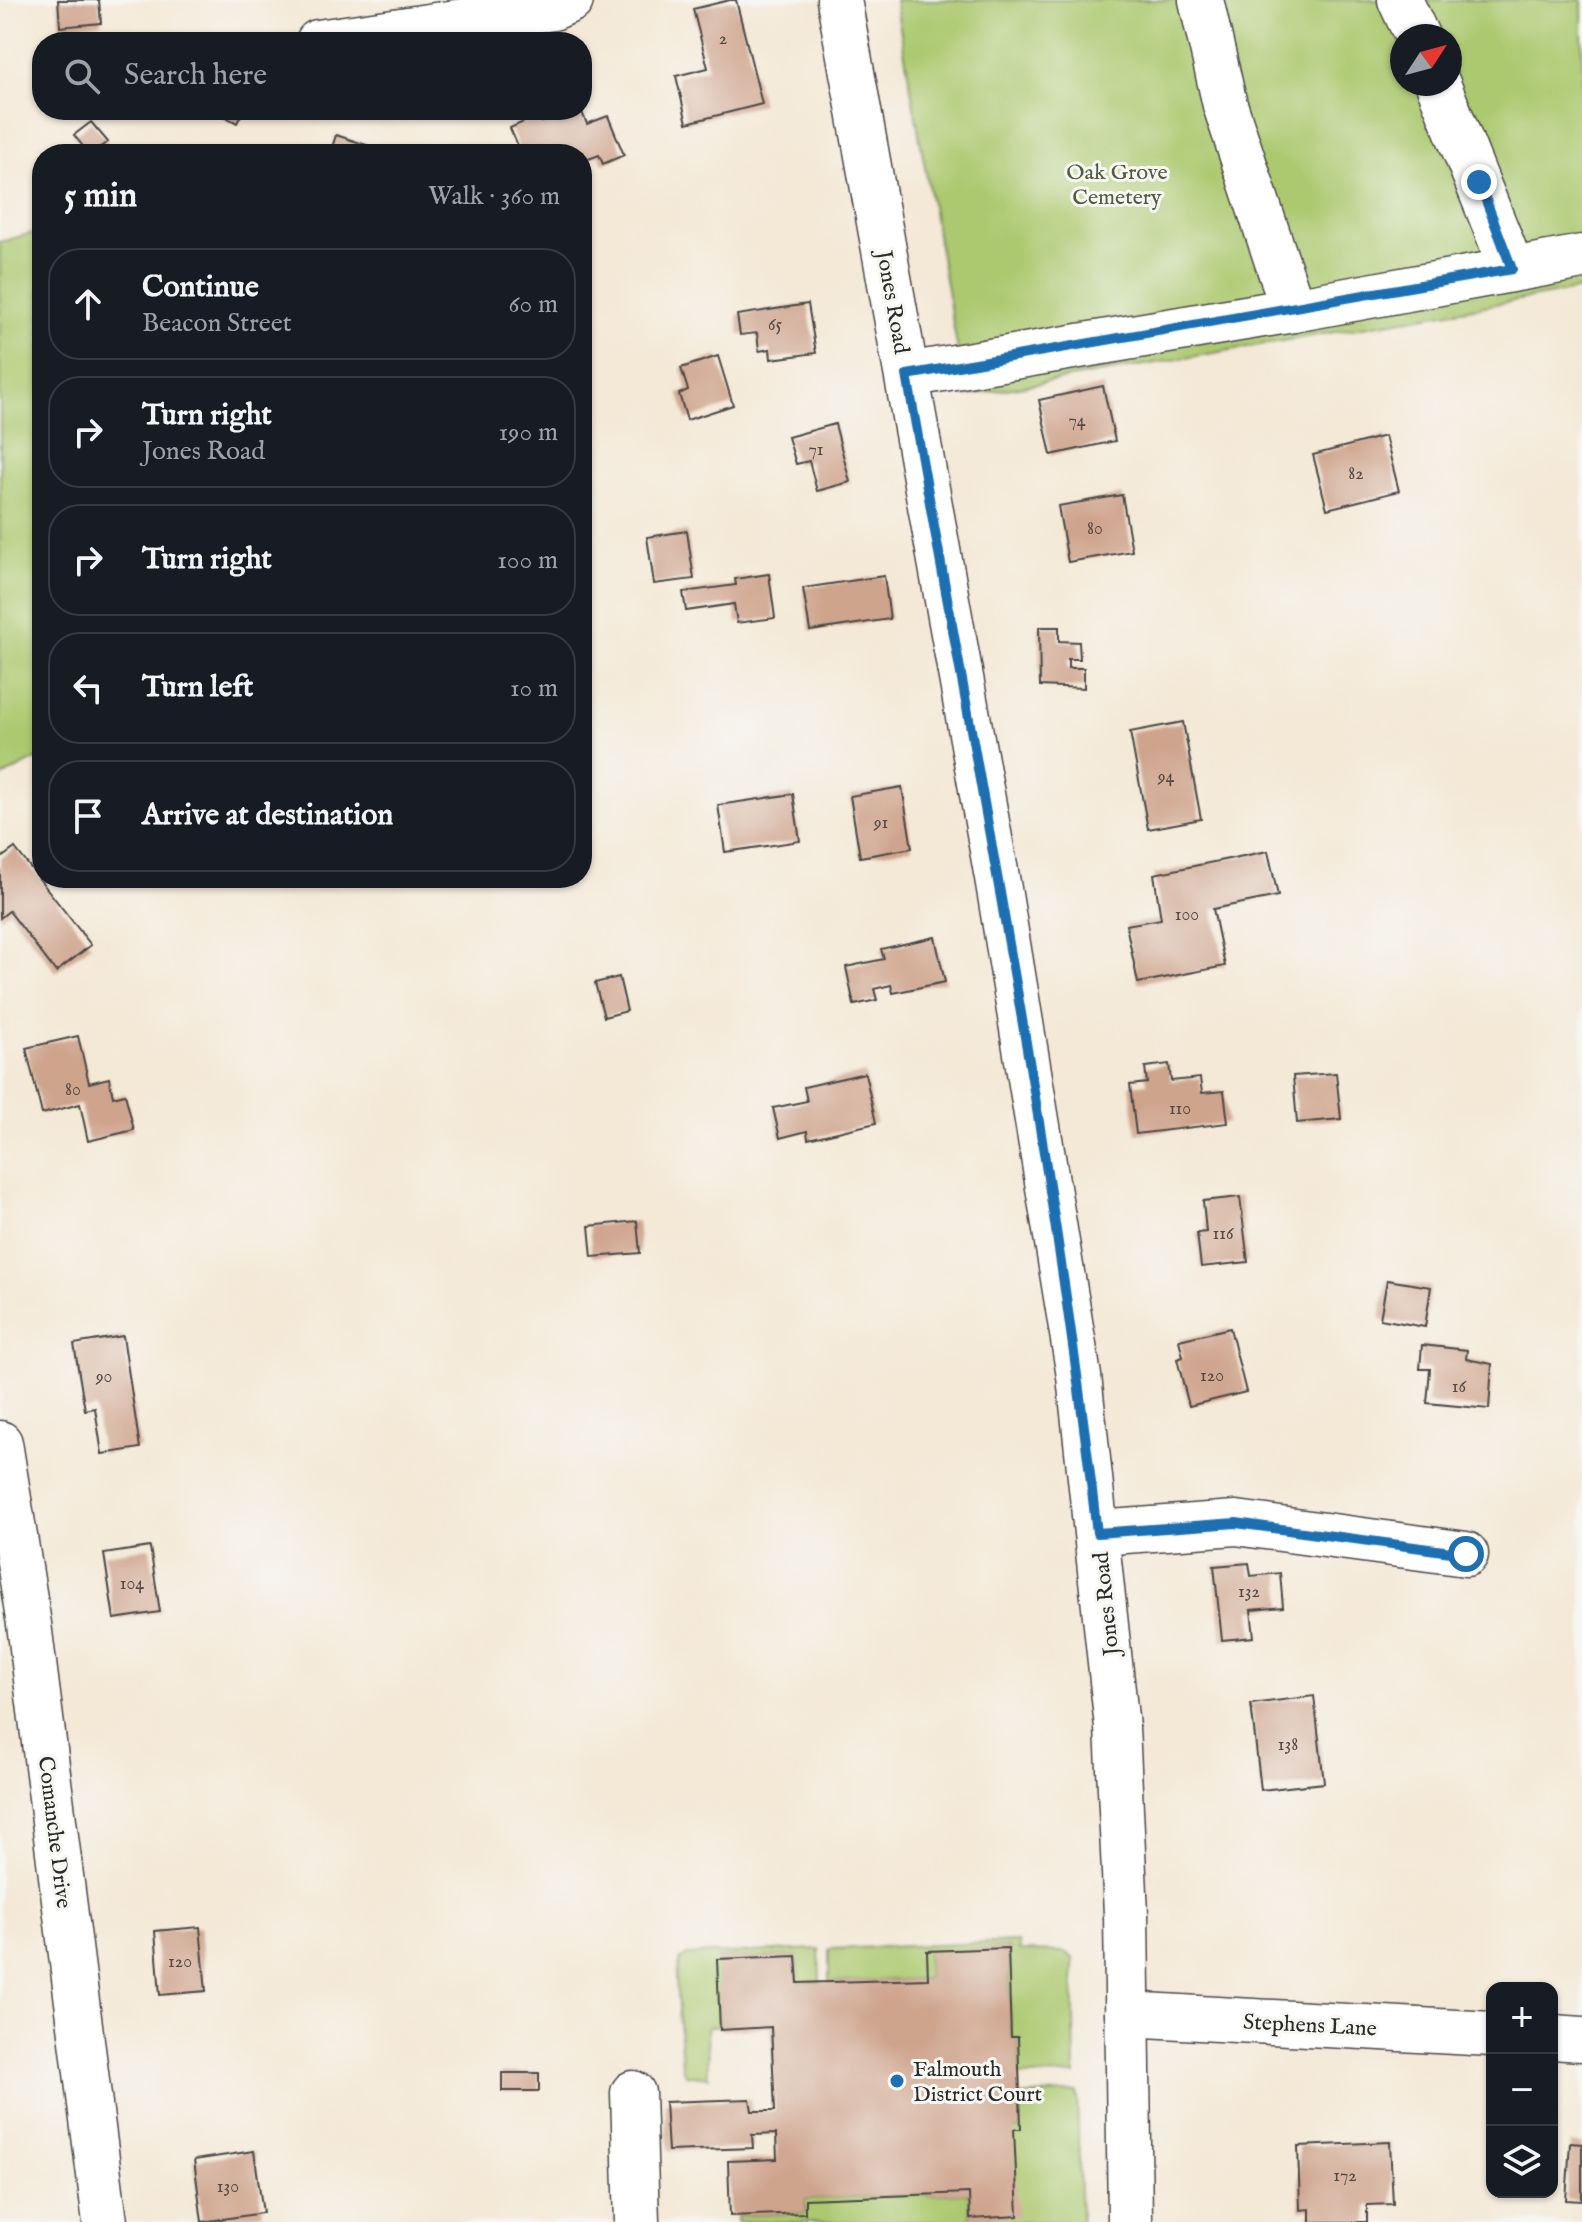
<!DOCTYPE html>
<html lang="en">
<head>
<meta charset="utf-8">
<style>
  body { margin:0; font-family:"IM FELL English",serif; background:#242831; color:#f1f3f6 }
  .controls { position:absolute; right:24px; bottom:24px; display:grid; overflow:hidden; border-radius:16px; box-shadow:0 2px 6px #0004 }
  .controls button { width:72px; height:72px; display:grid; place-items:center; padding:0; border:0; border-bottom:2px solid #363941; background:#171b24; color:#f1f3f6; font:40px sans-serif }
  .compass { position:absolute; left:1390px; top:24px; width:72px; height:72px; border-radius:50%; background:#171b24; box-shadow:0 2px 6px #0004; rotate:54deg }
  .stop { position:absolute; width:24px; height:24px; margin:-18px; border:6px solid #1f6fb2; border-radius:50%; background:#fff }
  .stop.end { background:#1f6fb2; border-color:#fff; box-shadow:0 2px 8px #0008 }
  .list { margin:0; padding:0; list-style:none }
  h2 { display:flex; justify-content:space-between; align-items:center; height:104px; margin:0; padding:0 32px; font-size:34px }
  h2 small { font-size:26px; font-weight:400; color:#9ea1a6 }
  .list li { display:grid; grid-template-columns:52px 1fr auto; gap:24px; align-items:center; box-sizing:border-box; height:112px; margin:0 16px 16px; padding:0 16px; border:2px solid #363941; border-radius:32px }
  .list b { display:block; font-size:30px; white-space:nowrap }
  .list p { margin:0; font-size:26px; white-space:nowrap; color:#9ea1a6 }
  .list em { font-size:26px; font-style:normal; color:#9ea1a6 }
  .icon { flex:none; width:44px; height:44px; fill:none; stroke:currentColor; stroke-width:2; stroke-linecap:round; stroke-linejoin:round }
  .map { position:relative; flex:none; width:1582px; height:2222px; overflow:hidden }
  .search { position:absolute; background:#171b24; box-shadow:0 2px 6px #0004; left:32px; top:32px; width:560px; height:88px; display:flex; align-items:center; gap:20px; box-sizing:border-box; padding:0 28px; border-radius:32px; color:#9ea1a6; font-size:30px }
  .panel { position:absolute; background:#171b24; box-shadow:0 2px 6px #0004; left:32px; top:144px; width:560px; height:744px; border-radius:32px }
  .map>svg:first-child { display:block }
  .green { fill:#acc970; stroke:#6c7a4e; stroke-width:2; fill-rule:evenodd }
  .building { fill:#cfa48d }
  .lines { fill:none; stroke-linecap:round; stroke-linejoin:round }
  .minor-casing { stroke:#494745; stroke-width:47 }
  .major-casing { stroke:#494745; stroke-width:47 }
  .minor { stroke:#fff; stroke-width:44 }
  .major { stroke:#fff; stroke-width:44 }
  .route { stroke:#1f6fb2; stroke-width:10 }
  .poi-dot { fill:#1f6fb2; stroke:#f6f6f2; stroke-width:3 }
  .labels { text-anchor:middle; stroke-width:6; stroke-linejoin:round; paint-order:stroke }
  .number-label { font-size:18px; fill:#544944 }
  .park-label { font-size:22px; fill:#525a40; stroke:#f6f6f2 }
  .street-label { font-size:22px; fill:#2b2b2b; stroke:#f6f6f2 }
  .poi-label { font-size:22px; fill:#2b2b2b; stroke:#f6f6f2; text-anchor:start }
</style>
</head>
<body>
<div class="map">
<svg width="1582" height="2222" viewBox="0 0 1582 2222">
  <rect width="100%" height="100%" fill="#f6f6f2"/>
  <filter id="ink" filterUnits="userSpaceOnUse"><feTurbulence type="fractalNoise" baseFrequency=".0125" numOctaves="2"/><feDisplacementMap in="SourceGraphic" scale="16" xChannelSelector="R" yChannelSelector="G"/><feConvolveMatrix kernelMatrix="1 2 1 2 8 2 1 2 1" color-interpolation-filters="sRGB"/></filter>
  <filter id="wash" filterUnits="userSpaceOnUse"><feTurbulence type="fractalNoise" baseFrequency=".006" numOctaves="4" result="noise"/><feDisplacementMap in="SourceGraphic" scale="32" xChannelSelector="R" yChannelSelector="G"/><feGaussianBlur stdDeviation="1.8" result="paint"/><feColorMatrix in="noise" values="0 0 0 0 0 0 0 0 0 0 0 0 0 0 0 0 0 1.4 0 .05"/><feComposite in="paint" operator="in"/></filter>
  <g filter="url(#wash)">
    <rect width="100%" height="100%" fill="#f4e8d6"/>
    <!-- green -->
    <g class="green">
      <path d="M895,0H1582V289L966,396ZM1402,36H1450V84H1402Z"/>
      <path d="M40,231L42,756L0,778V242Z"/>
      <path d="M1018,1942L1019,1951L1065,1952L1073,1958L1075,2075L1019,2076L1018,2038L1011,2037L1008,1948L927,1952L928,1979L829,1982V1949Z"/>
      <path d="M819,1949L820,1982L798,1983L796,1956L718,1959L720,2026L707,2027L708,2077L686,2074L682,2068L676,1978L681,1959L687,1955Z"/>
      <path d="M1077,2092L1081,2222H737V2216L805,2213V2199L969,2193L970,2218L1014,2129H1020V2096Z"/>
    </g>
    <g id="blocks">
      <!-- building -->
      <g class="building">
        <path d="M58,0H99L101,23L60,27Z"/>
        <path d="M730,0H736L762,104L687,123L676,76L708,68L693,9Z"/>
        <path d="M213,110H244L237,123Z"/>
        <path d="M573,110H581L587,124L608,116L624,155L603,164L599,155L583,161L590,180L582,183V154H521L510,128L539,115L542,122Z"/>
        <path d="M91,122L108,142L89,154L74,135Z"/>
        <path d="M336,135L391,153V154H330Z"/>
        <path d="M808,304L816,353L771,359L770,349L759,351L757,333L740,335L737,315Z"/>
        <path d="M718,356L733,405L687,420L679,394L688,390L681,368Z"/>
        <path d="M1103,386L1115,441L1051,455L1039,400Z"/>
        <path d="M835,424L850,482L817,491L809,461L796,464L788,437Z"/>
        <path d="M1385,436L1399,491L1327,509L1313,455Z"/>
        <path d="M1122,495L1132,551L1068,562L1058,506Z"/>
        <path d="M687,531L694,579L654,584L647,537Z"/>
        <path d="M769,574L775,618L737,623L734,604L686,611L683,592L736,585L735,579Z"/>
        <path d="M884,576L890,619L810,631L803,588Z"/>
        <path d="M1039,627H1059V641L1079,642L1080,659H1068V668H1084V688L1040,686Z"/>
        <path d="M1183,722L1201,819L1148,829L1130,732Z"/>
        <path d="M902,787L912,848L860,857L850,796Z"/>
        <path d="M793,794L800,841L725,852L718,805Z"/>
        <path d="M15,848L91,945L56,972L9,911L0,918V859Z"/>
        <path d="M1268,851L1278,896L1213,909L1225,966L1138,983L1126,925L1161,919L1154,874Z"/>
        <path d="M935,937L945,982L893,993L891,985L874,989L877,1000L854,1005L846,967L884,959L881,949Z"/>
        <path d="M619,977L627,1011L604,1017L595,983Z"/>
        <path d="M78,1036L89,1083L109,1078L113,1097L125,1094L134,1130L88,1141L80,1104L42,1114L26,1048Z"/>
        <path d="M1169,1064L1171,1081L1200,1078L1202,1093L1224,1091L1228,1123L1136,1134L1130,1085L1147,1083L1145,1067Z"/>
        <path d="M865,1073L876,1123L808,1139L807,1131L780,1138L773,1108L807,1101L804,1087Z"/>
        <path d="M1336,1073L1341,1119L1297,1123L1293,1076Z"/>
        <path d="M1240,1197L1248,1262L1201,1267L1197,1233L1206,1232L1203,1201Z"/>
        <path d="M637,1221L640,1253L592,1257L589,1226Z"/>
        <path d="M1387,1280L1431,1287L1425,1327L1380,1319Z"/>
        <path d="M1230,1328L1246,1392L1189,1406L1177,1359L1183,1357L1179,1340Z"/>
        <path d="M123,1336L140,1448L102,1454L95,1408L85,1410L74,1344Z"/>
        <path d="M1422,1345L1467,1350L1466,1359L1492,1364L1489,1409L1427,1403L1430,1369H1420Z"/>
        <path d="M150,1547L160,1612L114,1619L104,1554Z"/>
        <path d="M1249,1563L1251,1576L1280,1573L1283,1607L1251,1610L1254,1637L1222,1640L1214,1566Z"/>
        <path d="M1314,1696L1324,1783L1261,1790L1251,1704Z"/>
        <path d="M200,1927L206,1991L160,1995L155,1931Z"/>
        <path d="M1008,1948L1011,2037H1018L1020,2096L1021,2129H1014L1018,2216L970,2219L969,2193L805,2199V2213L730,2216L728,2161L777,2159L776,2134L752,2135L753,2148L668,2151L665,2102L750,2099L752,2111H775L771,2027L720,2030L717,1959L796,1956L798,1983L928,1979L927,1951Z"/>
        <rect x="502" y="2073" width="37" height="18"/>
        <path d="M1390,2142L1393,2204L1367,2205V2222H1310V2209L1300,2210L1298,2146Z"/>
        <path d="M1570,2143L1582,2144V2201L1566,2200Z"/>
        <path d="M254,2151L263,2213L202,2222L194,2160Z"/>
      </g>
    </g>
  </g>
  <g filter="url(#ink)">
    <use href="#blocks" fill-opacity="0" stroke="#494745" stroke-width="2"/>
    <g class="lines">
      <!-- minor casing -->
      <g class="minor-casing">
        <g id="minor">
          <path d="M1201,0L1225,105L1293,310L1582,257"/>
          <path d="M1400,0L1417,36"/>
          <path d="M318,42L553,8L571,0"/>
          <path d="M1438,84L1512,269"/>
          <path d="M907,375L1293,310"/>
          <path d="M0,1443L29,1624L105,2222"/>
          <path d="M1097,1533L1236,1523L1466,1554"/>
          <path d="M1127,2014L1492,2034"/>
          <path d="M1552,2037L1582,2039"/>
          <path d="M633,2093L637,2222"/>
        </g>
      </g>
      <!-- major casing -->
      <g class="major-casing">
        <path id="major" d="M839,0L998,883L1079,1376L1117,1727L1126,1914L1130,2222"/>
      </g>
      <!-- minor -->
      <use href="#minor" class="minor"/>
      <!-- major -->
      <use href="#major" class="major"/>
    </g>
  </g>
  <g class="lines" filter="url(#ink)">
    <!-- route -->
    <path class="route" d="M1466,1554L1236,1523L1097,1533C1052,1144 975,760 907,375L1512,269L1479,182"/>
  </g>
  <!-- markers -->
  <circle class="poi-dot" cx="897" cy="2081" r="8"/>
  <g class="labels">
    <!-- number labels -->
    <g class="number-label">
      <text x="723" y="44">2</text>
      <text x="775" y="330">65</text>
      <text x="1077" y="426">74</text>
      <text x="816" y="455">71</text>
      <text x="1356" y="479">82</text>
      <text x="1095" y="534">80</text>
      <text x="1166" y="782">94</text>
      <text x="881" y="828">91</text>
      <text x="1187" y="920">100</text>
      <text x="73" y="1095">80</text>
      <text x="1180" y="1114">110</text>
      <text x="1223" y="1239">116</text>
      <text x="1212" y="1381">120</text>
      <text x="104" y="1382">90</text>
      <text x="1459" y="1392">16</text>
      <text x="132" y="1589">104</text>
      <text x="1249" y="1597">132</text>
      <text x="1288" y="1750">138</text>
      <text x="180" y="1967">120</text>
      <text x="1345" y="2181">172</text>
      <text x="228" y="2192">130</text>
    </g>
    <!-- park labels -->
    <g class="park-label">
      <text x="1117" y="179">Oak Grove<tspan x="1117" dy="25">Cemetery</tspan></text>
    </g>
    <!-- street labels -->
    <g class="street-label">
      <text transform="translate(894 302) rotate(80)" y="8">Jones Road</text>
      <text transform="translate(1105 1604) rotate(-96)" y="8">Jones Road</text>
      <text transform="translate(56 1832) rotate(83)" y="8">Comanche Drive</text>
      <text transform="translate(1310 2024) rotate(3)" y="8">Stephens Lane</text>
    </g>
    <!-- poi labels -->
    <g class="poi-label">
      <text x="913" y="2076">Falmouth<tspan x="913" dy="25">District Court</tspan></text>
    </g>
  </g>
</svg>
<div class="controls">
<button>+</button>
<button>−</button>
<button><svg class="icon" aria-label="layers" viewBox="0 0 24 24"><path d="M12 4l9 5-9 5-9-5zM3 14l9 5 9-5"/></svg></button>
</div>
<svg class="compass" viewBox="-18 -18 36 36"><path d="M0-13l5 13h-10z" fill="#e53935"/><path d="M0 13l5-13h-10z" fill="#9ea1a6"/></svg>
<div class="stop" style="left:1466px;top:1554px"></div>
<div class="stop end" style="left:1479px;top:182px"></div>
<div class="search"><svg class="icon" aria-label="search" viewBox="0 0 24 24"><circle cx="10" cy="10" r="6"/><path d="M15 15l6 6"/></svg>Search here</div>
<section class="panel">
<h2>5 min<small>Walk · 360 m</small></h2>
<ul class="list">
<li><svg class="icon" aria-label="ahead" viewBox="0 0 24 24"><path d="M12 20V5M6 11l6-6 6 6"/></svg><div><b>Continue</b><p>Beacon Street</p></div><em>60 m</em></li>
<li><svg class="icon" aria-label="right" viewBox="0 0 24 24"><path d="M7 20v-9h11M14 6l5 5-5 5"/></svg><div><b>Turn right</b><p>Jones Road</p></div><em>190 m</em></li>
<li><svg class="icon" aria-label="right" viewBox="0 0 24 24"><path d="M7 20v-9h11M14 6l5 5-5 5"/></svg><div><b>Turn right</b></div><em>100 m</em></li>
<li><svg class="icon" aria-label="left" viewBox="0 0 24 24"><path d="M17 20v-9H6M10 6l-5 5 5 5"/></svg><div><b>Turn left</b></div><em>10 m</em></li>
<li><svg class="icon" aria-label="arrive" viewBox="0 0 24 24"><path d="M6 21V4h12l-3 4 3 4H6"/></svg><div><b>Arrive at destination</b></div></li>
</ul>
</section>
</div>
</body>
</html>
